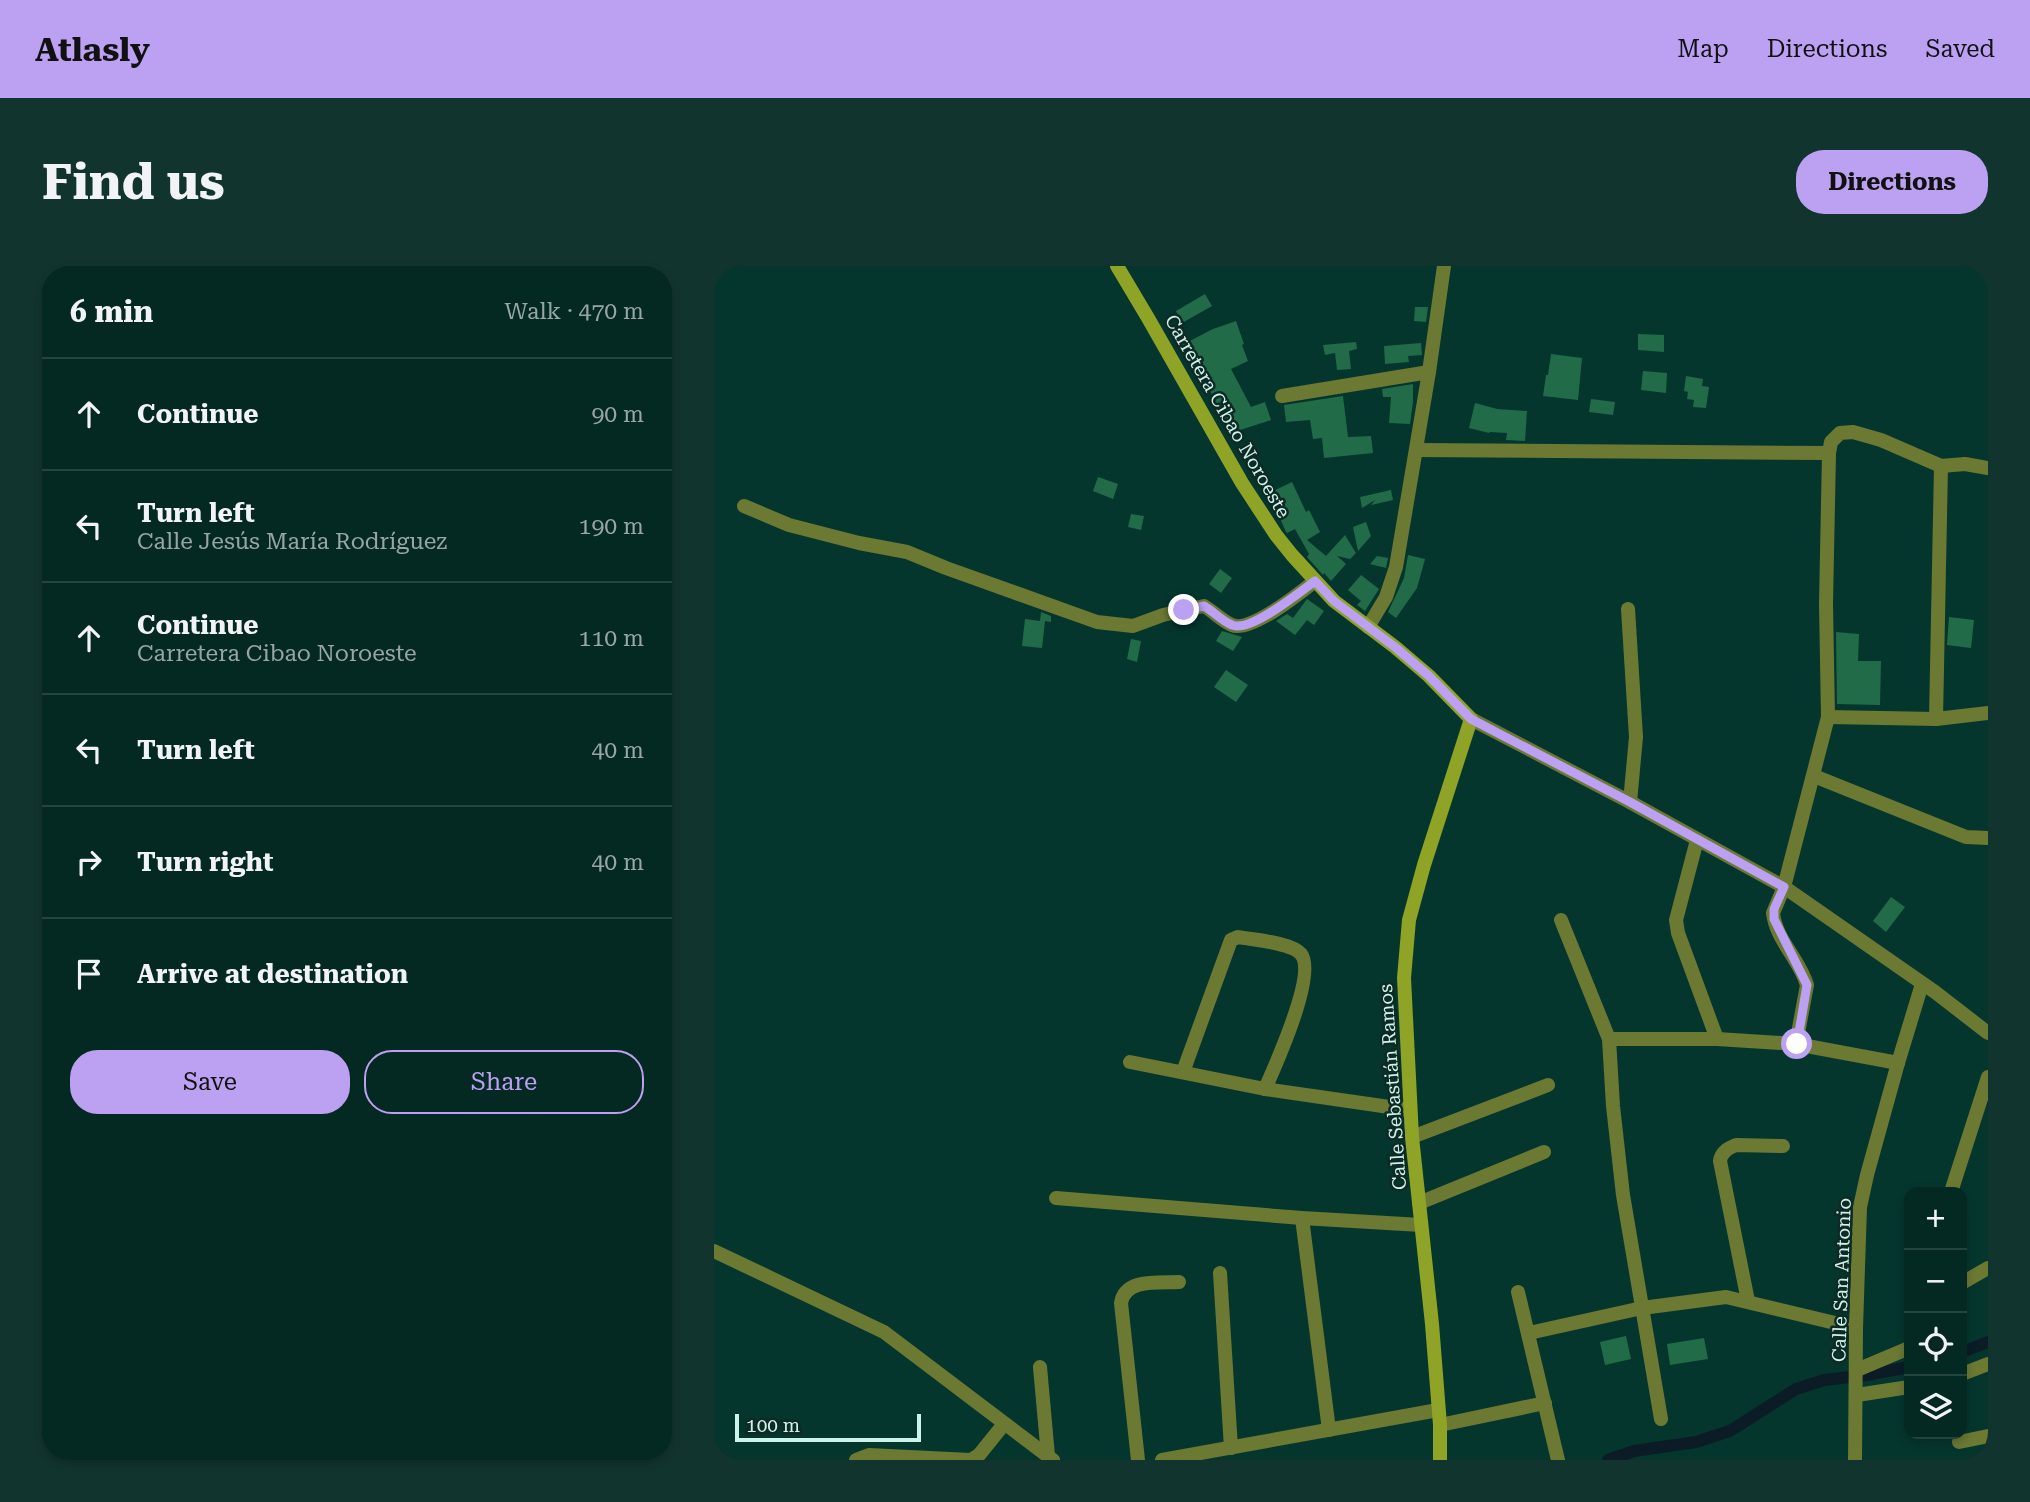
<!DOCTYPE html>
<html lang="en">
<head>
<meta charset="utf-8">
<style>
  body { margin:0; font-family:"Roboto Serif",serif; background:#12342f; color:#f1f3f6 }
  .controls { position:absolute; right:21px; bottom:21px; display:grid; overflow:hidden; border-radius:14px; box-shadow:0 4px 10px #0003 }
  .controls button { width:63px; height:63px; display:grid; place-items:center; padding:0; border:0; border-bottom:2px solid #254440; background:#042822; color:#f1f3f6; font:35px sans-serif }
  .scale { position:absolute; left:21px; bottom:18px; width:186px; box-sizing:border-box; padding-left:7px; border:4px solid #cdf4ea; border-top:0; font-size:19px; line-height:24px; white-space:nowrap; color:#cdf4ea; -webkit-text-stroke:5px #0f2924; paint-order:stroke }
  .stop { position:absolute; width:21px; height:21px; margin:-16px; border:5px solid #bca0f2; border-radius:50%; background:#fff }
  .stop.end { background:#bca0f2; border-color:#fff; box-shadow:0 2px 7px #0008 }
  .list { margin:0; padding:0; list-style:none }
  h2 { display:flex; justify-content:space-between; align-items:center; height:91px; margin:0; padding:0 28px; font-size:30px }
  h2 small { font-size:23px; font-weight:400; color:#97a6a5 }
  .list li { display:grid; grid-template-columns:46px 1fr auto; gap:21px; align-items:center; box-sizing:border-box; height:112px; padding:0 28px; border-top:2px solid #254440 }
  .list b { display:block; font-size:26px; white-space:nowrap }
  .list p { margin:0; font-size:23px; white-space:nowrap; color:#97a6a5 }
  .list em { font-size:23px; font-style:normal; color:#97a6a5 }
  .actions { display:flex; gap:14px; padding:21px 28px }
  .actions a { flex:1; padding:16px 0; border:2px solid #bca0f2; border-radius:28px; text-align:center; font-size:24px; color:#bca0f2 }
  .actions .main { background:#bca0f2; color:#111 }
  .icon { flex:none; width:38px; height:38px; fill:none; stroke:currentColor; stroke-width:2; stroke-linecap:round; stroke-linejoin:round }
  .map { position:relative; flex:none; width:1274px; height:1194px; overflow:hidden; border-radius:28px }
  header { display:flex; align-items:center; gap:42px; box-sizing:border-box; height:98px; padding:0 35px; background:#bca0f2; color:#111 }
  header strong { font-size:33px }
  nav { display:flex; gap:38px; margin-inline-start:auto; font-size:24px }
  .intro { display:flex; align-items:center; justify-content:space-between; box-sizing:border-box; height:168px; padding:0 42px }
  h1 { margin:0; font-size:49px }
  .button { padding:18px 32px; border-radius:28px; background:#bca0f2; color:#111; font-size:24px; font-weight:700 }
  main { display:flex; gap:42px; padding:0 42px }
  aside { flex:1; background:#042822; border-radius:28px; box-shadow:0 4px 10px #0003 }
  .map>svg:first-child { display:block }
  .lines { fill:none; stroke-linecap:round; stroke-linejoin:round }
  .canal { stroke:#0b1c27; stroke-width:12 }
  .building { fill:#226b48 }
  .minor { stroke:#6c7933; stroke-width:14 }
  .secondary { stroke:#8fa327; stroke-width:14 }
  .route { stroke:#bca0f2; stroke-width:9 }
  .labels { text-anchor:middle; stroke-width:5; stroke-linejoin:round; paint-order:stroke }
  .street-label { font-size:19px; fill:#cdf4ea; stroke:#0f2924 }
</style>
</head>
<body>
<header>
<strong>Atlasly</strong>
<nav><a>Map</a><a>Directions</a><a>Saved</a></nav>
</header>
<div class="intro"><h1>Find us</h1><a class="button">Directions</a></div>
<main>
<aside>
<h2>6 min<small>Walk · 470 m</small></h2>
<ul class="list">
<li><svg class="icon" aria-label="ahead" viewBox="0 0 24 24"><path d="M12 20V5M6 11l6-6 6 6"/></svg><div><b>Continue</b></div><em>90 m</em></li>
<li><svg class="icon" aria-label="left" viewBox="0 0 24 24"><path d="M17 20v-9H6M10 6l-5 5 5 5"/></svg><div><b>Turn left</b><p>Calle Jesús María Rodríguez</p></div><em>190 m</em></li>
<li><svg class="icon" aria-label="ahead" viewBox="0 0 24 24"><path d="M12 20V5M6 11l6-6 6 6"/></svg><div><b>Continue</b><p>Carretera Cibao Noroeste</p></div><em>110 m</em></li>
<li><svg class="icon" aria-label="left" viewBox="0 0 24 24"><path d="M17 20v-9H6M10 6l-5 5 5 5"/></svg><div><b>Turn left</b></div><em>40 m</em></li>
<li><svg class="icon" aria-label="right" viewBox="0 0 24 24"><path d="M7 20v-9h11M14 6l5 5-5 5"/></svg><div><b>Turn right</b></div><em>40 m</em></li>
<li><svg class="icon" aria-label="arrive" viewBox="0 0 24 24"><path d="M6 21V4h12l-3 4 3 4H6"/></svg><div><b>Arrive at destination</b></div></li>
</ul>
<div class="actions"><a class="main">Save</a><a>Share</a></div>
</aside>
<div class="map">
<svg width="1274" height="1194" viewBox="0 0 1274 1194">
  <rect width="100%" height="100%" fill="#05362e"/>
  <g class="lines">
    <!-- canal -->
    <g class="canal">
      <path d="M1248,1086L1274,1076"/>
      <path d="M894,1194L920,1185L982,1176L1016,1165L1082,1123L1110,1114L1153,1109L1195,1101"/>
    </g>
  </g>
  <!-- building -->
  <g class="building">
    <path d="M491,28L498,40L468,57L462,45Z"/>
    <path d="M701,41H714L712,56L700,55Z"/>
    <path d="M522,55L530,78L528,79L534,95L517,103L537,141L551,136L557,154L514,168L506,143L492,118L493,117L483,95L476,99L466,80L499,63Z"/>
    <path d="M924,68L950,69V86L924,84Z"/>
    <path d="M642,76L643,83L635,85L637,103L623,104L621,87L611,89L609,79Z"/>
    <path d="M707,77L708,89L694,90L695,96L671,98L670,80Z"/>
    <path d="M837,88L868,92L864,134L829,130L832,109H834Z"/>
    <path d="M929,105L953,107L952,127L927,124Z"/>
    <path d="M972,110L989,113L988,120L995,121L992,142L979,141L980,134L973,133L974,126L970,125Z"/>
    <path d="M699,118V136L696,158L675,157L677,131H669L668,123Z"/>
    <path d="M629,130L634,171L657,170L659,187L610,192L608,172L599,173L596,154L572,156L570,139Z"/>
    <path d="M877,133L901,136L899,149L875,146Z"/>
    <path d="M761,137L783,143L813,145L811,175L792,174L793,167L776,166L775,167L755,162Z"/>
    <path d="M384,211L404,218L399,233L379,225Z"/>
    <path d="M578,216L592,246L595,244L606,266L593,274L612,290L631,269L642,287L636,293L623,290L632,298L617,315L610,307L609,309L593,291L595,288L581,263L573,267L572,266L555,227Z"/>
    <path d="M677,224L679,234L657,239L661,234L648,242L646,231Z"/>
    <path d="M417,248L430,250L427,264L414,261Z"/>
    <path d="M652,256L657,270L644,285L639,261Z"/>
    <path d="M694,289L711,293L703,322L682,352L674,346L690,312Z"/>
    <path d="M663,290L674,292L672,302L656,298Z"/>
    <path d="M506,303L518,312L507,327L495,318Z"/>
    <path d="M647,309L665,323L651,345L643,339L647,335L634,324Z"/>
    <path d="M593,333L610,345L600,359L593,354L581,369L562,355L573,348L579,352Z"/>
    <path d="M327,346L337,350V356L331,355L328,382L308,380L311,353L326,355Z"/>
    <path d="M1235,351L1260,354L1257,382L1233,379Z"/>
    <path d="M508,365L528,371L519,385L502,375Z"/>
    <path d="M1122,366L1145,368L1144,395H1167L1166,439L1123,438Z"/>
    <path d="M417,373L427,375L423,396L413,393Z"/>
    <path d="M512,404L534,419L522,436L500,421Z"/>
    <path d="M1177,631L1191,641L1172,666L1159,655Z"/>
    <path d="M912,1070L917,1093L891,1099L886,1076Z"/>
    <path d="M990,1072L994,1093L956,1099L953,1078Z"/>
  </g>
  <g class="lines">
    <!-- minor -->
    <g class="minor">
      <path d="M568,130L715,106"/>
      <path d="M702,184L1115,187"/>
      <path d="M30,240L75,259L145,277L193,286L232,302L383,356L419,360L449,349L490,340C499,345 508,355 518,359C536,367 586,327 601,315"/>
      <path d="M914,343L922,471L916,536"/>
      <path d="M654,361L672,331L682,301L715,106L730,0"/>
      <path d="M1114,451L1222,453L1274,447"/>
      <path d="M757,453L916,536L1070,621L1221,726L1274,767"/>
      <path d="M1222,453L1227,200"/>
      <path d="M1100,510L1252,571L1274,572"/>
      <path d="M983,574L962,654L964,667L1003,773"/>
      <path d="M847,654L895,773L899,840L909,929L947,1153"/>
      <path d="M895,773H1003L1082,778L1184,797"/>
      <path d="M1082,778L1093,719C1086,694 1062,674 1059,647L1070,621L1114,451L1112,338L1115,187L1117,176L1126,167L1139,166L1167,174L1227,200L1251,198L1274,202"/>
      <path d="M416,796L551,823L696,844"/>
      <path d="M469,806L517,674L524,671C539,674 577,676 587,688C603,708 561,800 551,823"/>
      <path d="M698,871L834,819"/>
      <path d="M1237,926L1274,811"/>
      <path d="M342,932L588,952L707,959"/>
      <path d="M705,937L830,886"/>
      <path d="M588,952L615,1164"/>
      <path d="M0,985L170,1066L339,1194"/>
      <path d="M506,1007L517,1182"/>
      <path d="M1248,1017L1274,1002"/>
      <path d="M804,1026L844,1194"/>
      <path d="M1034,1035L1006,895C1007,886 1014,882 1022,879L1069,880"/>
      <path d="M815,1067L928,1042L1012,1031L1142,1062"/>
      <path d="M326,1101L334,1190"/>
      <path d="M1143,1104L1195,1082"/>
      <path d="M1248,1108L1274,1098"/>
      <path d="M1143,1129L1195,1121"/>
      <path d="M726,1159L831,1137"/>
      <path d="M1245,1176L1274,1170"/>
      <path d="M142,1194L155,1189L256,1194"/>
      <path d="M257,1194L265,1189L290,1158"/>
      <path d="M424,1194L407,1037C411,1012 445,1017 465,1016"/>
      <path d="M448,1194L724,1144"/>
      <path d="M1141,1194L1142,1062L1146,941L1153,909L1184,797L1208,718"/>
    </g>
    <!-- secondary -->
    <path class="secondary" d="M403,0L434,52L528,217L562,269L578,289L620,335L681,381L715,410L757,453L710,599L695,654L690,712L698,871L718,1058L726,1159V1194"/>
  </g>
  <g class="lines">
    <!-- route -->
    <path class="route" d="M470,344L490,340C499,345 508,355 518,359C536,367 586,326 601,315L620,335L681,381L715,410L757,453L916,536L1070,621L1060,643V653L1093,719L1083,778"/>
  </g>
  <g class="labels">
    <!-- street labels -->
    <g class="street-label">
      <text transform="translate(514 150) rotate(60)" y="7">Carretera Cibao Noroeste</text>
      <text transform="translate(678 821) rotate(-94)" y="7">Calle Sebastián Ramos</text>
      <text transform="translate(1127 1014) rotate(-88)" y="7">Calle San Antonio</text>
    </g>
  </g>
</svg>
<div class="controls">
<button>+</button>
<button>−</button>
<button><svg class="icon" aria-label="locate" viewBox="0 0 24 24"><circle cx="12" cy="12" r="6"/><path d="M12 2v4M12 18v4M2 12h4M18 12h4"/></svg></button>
<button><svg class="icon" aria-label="layers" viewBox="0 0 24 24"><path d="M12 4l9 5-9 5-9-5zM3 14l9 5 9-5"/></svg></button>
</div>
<div class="scale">100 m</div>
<div class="stop" style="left:1083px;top:778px"></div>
<div class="stop end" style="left:470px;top:344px"></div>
</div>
</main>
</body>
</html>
